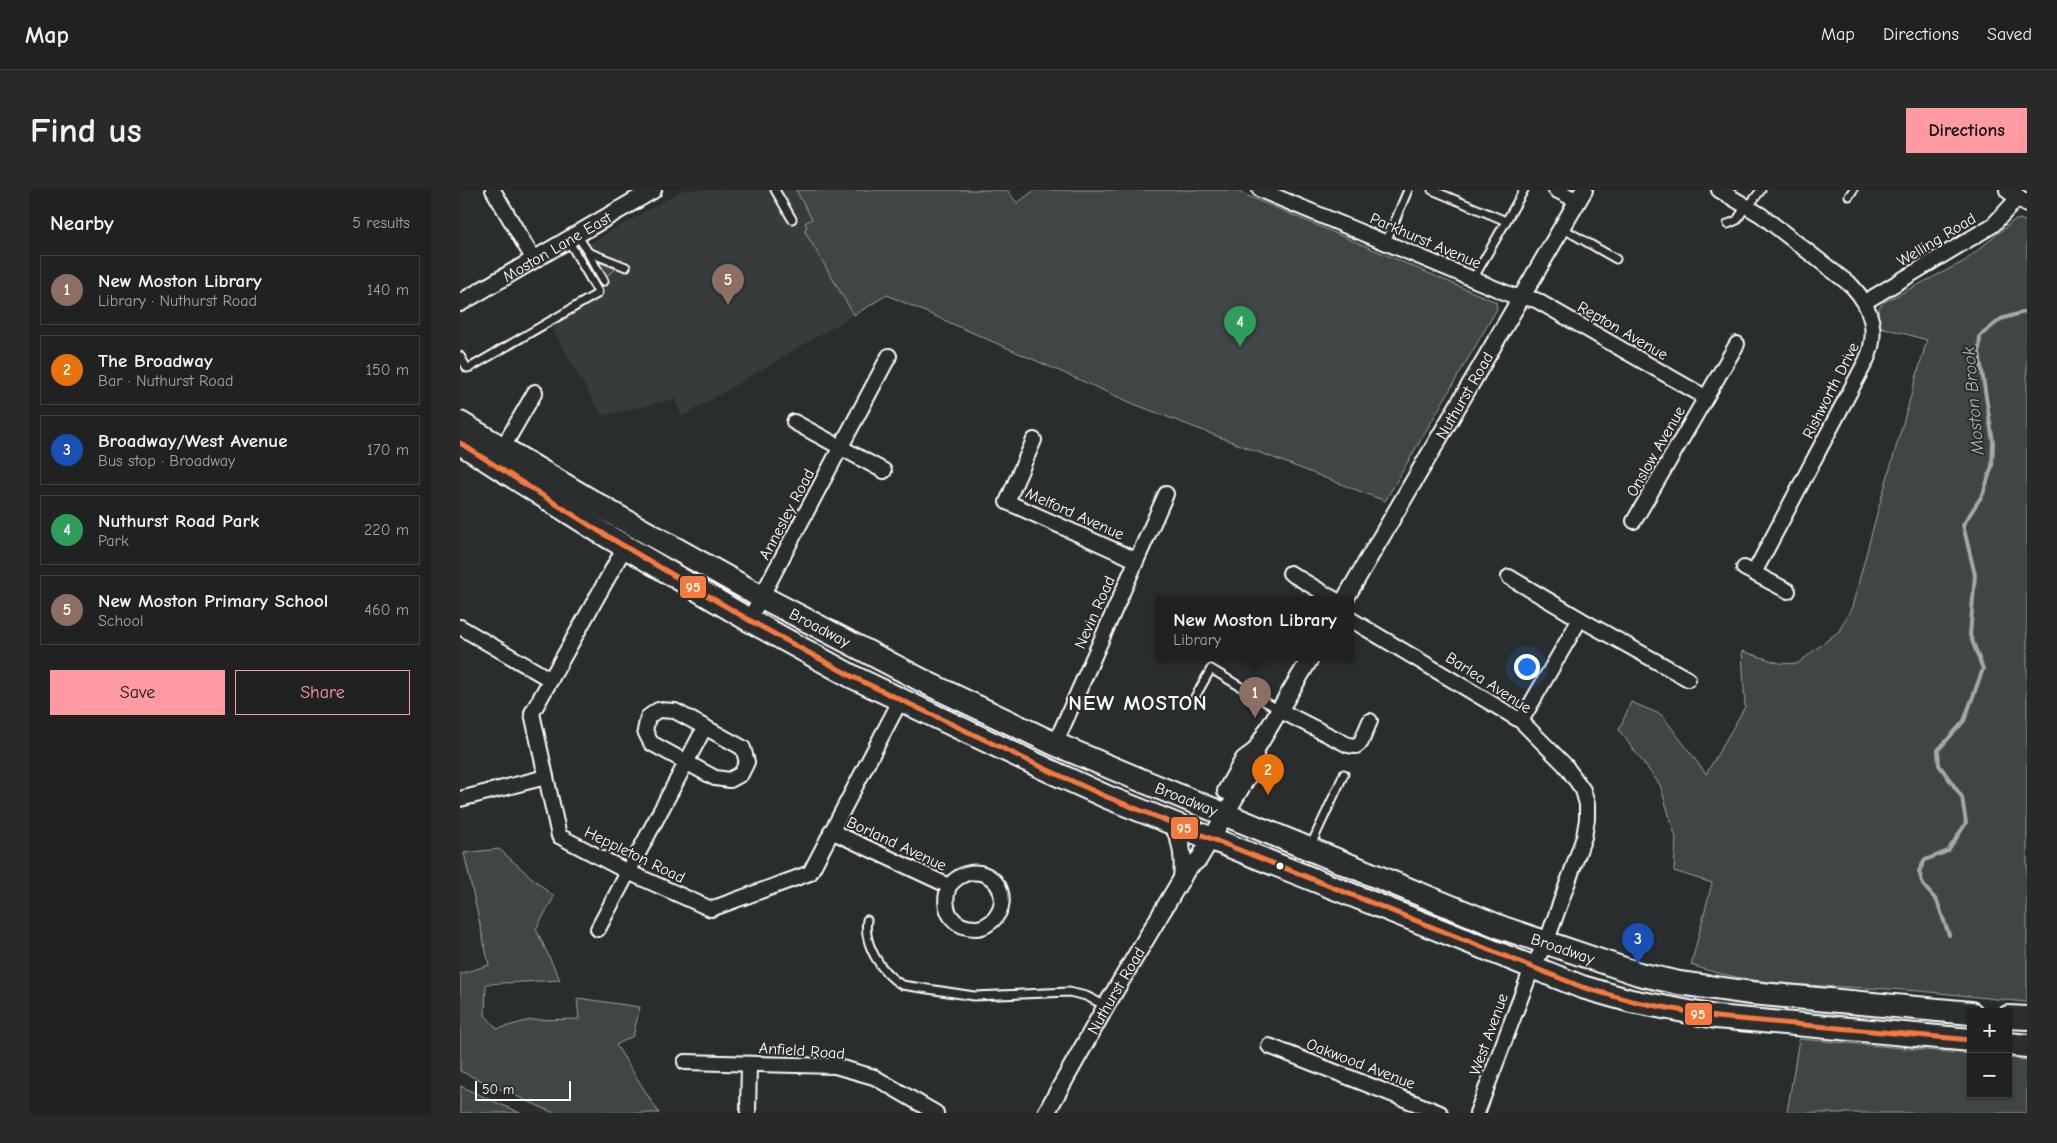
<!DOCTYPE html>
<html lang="en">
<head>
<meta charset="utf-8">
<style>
  body { margin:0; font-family:"Comic Neue",sans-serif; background:#282a2a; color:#f1f3f6 }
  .controls { position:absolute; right:15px; bottom:15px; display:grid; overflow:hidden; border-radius:0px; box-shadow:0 1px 4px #0004 }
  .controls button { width:45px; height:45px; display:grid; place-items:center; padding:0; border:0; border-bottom:1px solid #3d3f40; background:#202222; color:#f1f3f6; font:25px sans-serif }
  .scale { position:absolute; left:15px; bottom:12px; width:96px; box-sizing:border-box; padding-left:5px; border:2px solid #fff; border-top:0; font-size:14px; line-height:18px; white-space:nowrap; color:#fff; -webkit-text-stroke:4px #2a2d2e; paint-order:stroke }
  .you { position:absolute; left:1066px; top:476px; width:18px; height:18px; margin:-12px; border:4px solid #fff; border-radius:50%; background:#1a73e8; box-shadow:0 0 0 8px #1a73e833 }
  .badge { display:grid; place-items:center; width:32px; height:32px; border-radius:50%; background:#ff9aa2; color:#fff; font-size:16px; font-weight:700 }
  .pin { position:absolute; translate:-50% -41px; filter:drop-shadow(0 1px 2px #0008) }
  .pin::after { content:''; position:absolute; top:26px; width:18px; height:15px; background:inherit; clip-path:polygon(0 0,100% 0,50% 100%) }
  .popup { position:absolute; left:696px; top:406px; width:198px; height:65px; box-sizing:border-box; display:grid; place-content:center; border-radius:0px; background:#202222; filter:drop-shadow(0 1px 4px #0005); font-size:16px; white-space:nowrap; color:#a2a4a5 }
  .popup b { font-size:19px; color:#f1f3f6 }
  .popup::after { content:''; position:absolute; left:50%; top:100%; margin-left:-10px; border:10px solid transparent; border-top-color:#202222 }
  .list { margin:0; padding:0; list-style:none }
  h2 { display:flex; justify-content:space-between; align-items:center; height:65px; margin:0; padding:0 20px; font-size:21px }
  h2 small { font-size:16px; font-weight:400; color:#a2a4a5 }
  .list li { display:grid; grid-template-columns:32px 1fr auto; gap:15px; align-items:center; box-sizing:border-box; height:70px; margin:0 10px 10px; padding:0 10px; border:1px solid #3d3f40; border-radius:0px }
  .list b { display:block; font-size:19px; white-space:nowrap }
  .list p { margin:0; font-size:16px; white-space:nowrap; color:#a2a4a5 }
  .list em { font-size:16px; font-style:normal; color:#a2a4a5 }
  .actions { display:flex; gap:10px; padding:15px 20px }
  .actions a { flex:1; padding:11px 0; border:1px solid #ff9aa2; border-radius:0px; text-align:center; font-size:18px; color:#ff9aa2 }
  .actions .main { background:#ff9aa2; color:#111 }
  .map { position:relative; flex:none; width:1567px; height:923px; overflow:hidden; border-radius:0px }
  header { display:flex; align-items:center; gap:30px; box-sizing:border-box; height:70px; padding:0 25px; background:#202222; border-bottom:1px solid #3d3f40 }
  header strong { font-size:24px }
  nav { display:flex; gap:28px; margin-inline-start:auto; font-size:18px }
  .intro { display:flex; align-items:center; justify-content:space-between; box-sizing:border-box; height:120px; padding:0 30px }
  h1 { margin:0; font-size:35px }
  .button { padding:12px 22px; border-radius:0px; background:#ff9aa2; color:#111; font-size:18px; font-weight:700 }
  main { display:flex; gap:30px; padding:0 30px }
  aside { flex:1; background:#202222; border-radius:0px; box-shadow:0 1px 4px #0004 }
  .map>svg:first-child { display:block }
  .built { fill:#373a3b }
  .green { fill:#414445; stroke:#a0a2a2 }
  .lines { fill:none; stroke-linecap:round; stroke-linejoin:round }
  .stream { stroke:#a6a7a7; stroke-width:4 }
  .service-casing { stroke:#fff; stroke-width:11 }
  .minor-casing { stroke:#fff; stroke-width:18 }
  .tertiary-casing { stroke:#fff; stroke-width:20 }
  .trunk-casing { stroke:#fff; stroke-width:26 }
  .service { stroke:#2a2d2e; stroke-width:7 }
  .minor { stroke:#2a2d2e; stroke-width:14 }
  .tertiary { stroke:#2a2d2e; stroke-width:16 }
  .trunk { stroke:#2a2d2e; stroke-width:22 }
  .bus-1-casing { stroke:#2a2d2e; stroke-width:9 }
  .bus-1 { stroke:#f6793e; stroke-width:5 }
  .bus-dot { fill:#fff; stroke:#2a2d2e; stroke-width:2 }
  .labels { text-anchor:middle; stroke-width:4; stroke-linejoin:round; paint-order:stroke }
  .street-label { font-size:16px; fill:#fff; stroke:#2a2d2e }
  .water-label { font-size:18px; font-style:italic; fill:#b4b6b6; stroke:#2a2d2e }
  .district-label { font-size:21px; font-weight:bold; letter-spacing:1px; fill:#fff; stroke:#2a2d2e }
  .line-badge { stroke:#2a2d2e; stroke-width:2 }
  .badge-label { font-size:14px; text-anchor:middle; font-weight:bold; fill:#fff }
</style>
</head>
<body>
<header>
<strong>Map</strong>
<nav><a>Map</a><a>Directions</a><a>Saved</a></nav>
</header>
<div class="intro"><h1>Find us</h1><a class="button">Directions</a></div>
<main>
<aside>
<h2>Nearby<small>5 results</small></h2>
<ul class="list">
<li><span class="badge" style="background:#8d6e63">1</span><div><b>New Moston Library</b><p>Library · Nuthurst Road</p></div><em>140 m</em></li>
<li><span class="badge" style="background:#e8710a">2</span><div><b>The Broadway</b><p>Bar · Nuthurst Road</p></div><em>150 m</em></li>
<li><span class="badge" style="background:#1a4fb4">3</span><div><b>Broadway/West Avenue</b><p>Bus stop · Broadway</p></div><em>170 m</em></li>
<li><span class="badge" style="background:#2e9e5b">4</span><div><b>Nuthurst Road Park</b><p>Park</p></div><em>220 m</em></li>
<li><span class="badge" style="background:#8d6e63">5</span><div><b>New Moston Primary School</b><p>School</p></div><em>460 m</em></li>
</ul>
<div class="actions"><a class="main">Save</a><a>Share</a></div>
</aside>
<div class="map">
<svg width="1567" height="923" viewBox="0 0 1567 923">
  <rect width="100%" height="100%" fill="#2a2d2e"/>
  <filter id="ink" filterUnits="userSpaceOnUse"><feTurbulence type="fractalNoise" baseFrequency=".02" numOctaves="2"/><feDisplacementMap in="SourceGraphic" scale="10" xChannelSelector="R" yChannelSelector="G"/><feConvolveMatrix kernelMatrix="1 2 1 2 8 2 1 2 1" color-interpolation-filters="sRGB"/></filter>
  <g filter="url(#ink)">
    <!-- built -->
    <path class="built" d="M223,0H547L427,105L222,227L215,209L142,226L90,135L143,105L116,61Z"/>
    <!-- green -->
    <g class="green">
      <path d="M336,0H547L557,13L575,0H774L1036,112L1037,119L925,311L674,214L427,105L394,125L344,40L347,37L345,33L352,29Z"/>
      <path d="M1560,29L1567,32V812C1520,808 1473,801 1427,799C1361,795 1294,797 1231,775L1252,693L1214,681L1216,648L1200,595L1159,540L1171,512L1202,525L1246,584L1285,517L1282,461L1319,473L1337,474L1379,441L1392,417L1418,320L1467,150L1421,137C1418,127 1415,120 1424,112L1505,71L1553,31Z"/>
      <path d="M136,71L156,79L145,87Z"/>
      <path d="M39,659L94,707L76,739L100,790L26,794L25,825L37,839L70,830L119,829L117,808L180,817L173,846L156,855L199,923H94L0,881V784L29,775L4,663Z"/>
      <path d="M1339,849L1511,864V904H1548V868L1567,870V923H1327Z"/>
      <path d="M0,896L60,923H0Z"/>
    </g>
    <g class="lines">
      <!-- stream -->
      <path class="stream" d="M1489,745L1477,711L1463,695L1459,681L1465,670L1488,661L1506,633L1502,607L1479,575L1478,560L1504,531L1523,479L1510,445L1515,385L1503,335L1523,304L1532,276L1533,252L1519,162L1520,146L1541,129L1567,121"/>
      <!-- service casing -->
      <g class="service-casing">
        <g id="service">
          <path d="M315,0L332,29"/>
          <path d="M972,0L1046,31"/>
          <path d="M1389,6L1393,0"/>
          <path d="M1288,17L1301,0"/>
          <path d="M1268,34L1277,30L1286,16"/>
          <path d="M1102,38L1156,69"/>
          <path d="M117,45L128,62L166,77"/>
          <path d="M926,52L948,0"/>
          <path d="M128,63L144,91"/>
          <path d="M1013,89L1064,0"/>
          <path d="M0,166L7,178L11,177L137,104L138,102L108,50"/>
          <path d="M735,507L751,479L819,520"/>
          <path d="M850,657L884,584"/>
          <path d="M407,730C403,754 421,783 442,795L514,806L609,802L626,806L646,816"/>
        </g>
      </g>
      <!-- minor casing -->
      <g class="minor-casing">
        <g id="minor">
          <path d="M33,0L74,70"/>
          <path d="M800,0L1051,105L1076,110L1245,207"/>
          <path d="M1096,0L1118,11"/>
          <path d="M1259,0L1301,25L1392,96C1412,117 1419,144 1406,171L1294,383"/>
          <path d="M1405,112L1533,35L1558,8"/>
          <path d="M334,232L424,281"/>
          <path d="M574,250L547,312L676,370"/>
          <path d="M42,259L75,202"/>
          <path d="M1174,331L1277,154"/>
          <path d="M165,357L72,523L99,646L168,682L251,719L350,683L440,511"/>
          <path d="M1284,378L1328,401"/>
          <path d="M830,383L874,409"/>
          <path d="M1049,387L1120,429L1228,489"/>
          <path d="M890,429L1061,531L1105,575L1123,600L1127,614V629L1124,647L1086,753L1072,778L1017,923"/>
          <path d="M289,430L429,166"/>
          <path d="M0,437L91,490"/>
          <path d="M198,520L215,521L283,558L287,572L281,584L270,590L255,588L191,553L185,541L188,527Z"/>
          <path d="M819,520L888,555L896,556L901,552L910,531"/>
          <path d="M1061,531L1120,429"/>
          <path d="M595,554L706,304"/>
          <path d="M0,609L86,587"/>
          <path d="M371,641L489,696C518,662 558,699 535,728C531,733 523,738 516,738C491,738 481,718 489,696"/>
          <path d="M138,739L245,537"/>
          <path d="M809,856L980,923"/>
          <path d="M225,872L375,876L414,887L476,923"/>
          <path d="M288,923L289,874"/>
        </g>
      </g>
      <!-- tertiary casing -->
      <g class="tertiary-casing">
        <g id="tertiary">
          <path d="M1548,0L1567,14"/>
          <path id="s1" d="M0,113L193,0"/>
          <path id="s2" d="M885,409L1124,0"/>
          <path d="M766,601L784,569L795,561L851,467"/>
          <path d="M708,631C723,646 724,668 722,689"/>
          <path id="s3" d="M586,923L646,816L728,678L739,669L795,574V561"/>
        </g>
      </g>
      <!-- trunk casing -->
      <g class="trunk-casing">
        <g id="trunk">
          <path id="s4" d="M0,233L148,321L302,407L471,495L595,554L683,591L1043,738L1179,784L1219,793L1291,803L1511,823"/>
          <path d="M0,253L137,340L289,430L393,487L590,581L647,607L1122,797L1171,811L1256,827L1511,850"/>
          <path d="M1548,827L1567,828"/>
          <path d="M1548,854L1567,856"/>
        </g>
      </g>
      <!-- service -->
      <use href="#service" class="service"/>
      <!-- minor -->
      <use href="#minor" class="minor"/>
      <!-- tertiary -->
      <use href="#tertiary" class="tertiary"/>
      <!-- trunk -->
      <use href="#trunk" class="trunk"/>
      <!-- bus-1 casing -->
      <g class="bus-1-casing">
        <path id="bus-1" d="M0,253L137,340L289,430L393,487L590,581L647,607L1122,797L1171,811L1256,827L1511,850"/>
      </g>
      <!-- bus-1 -->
      <use href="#bus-1" class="bus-1"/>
    </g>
  </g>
  <!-- markers -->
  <circle class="bus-dot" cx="820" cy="676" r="4.5"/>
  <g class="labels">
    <!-- street labels -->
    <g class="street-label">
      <text transform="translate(1476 49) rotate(-31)" y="6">Welling Road</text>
      <text transform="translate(966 50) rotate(23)" y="6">Parkhurst Avenue</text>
      <text dy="6" stroke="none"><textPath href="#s1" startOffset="112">Moston Lane East</textPath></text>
      <text transform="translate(1163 140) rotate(30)" y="6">Repton Avenue</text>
      <text transform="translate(1370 200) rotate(-63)" y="6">Rishworth Drive</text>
      <text dy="6" stroke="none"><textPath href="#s2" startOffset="236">Nuthurst Road</textPath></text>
      <text transform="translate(1195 261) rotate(-60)" y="6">Onslow Avenue</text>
      <text transform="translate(615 323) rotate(24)" y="6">Melford Avenue</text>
      <text transform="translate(326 324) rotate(-62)" y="6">Annesley Road</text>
      <text transform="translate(634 422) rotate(-66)" y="6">Nevin Road</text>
      <text dy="6" stroke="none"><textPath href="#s4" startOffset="414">Broadway</textPath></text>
      <text transform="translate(1029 492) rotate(33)" y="6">Barlea Avenue</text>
      <text dy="6" stroke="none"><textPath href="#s4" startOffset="819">Broadway</textPath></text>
      <text transform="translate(437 653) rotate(25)" y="6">Borland Avenue</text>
      <text transform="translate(175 664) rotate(26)" y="6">Heppleton Road</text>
      <text dy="6" stroke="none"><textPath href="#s4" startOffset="1224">Broadway</textPath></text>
      <text dy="6" stroke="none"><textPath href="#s3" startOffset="141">Nuthurst Road</textPath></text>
      <text transform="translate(1028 844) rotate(-70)" y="6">West Avenue</text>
      <text transform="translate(342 860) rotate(4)" y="6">Anfield Road</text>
      <text transform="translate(901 873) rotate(21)" y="6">Oakwood Avenue</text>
    </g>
    <!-- water labels -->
    <g class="water-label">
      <text transform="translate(1513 211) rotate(-95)" y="6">Moston Brook</text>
    </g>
    <!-- district labels -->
    <g class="district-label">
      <text x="678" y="520">NEW MOSTON</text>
    </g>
  </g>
  <g class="line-badge">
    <rect x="219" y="385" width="28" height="24" rx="5" fill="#f6793e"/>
    <rect x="710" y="626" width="29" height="24" rx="5" fill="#f6793e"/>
    <rect x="1224" y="812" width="29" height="24" rx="5" fill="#f6793e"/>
  </g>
  <g class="badge-label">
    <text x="233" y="402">95</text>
    <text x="724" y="643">95</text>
    <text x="1238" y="829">95</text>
  </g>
</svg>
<div class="controls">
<button>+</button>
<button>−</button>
</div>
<div class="scale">50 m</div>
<div class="you"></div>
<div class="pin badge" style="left:795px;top:528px;background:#8d6e63">1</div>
<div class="popup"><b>New Moston Library</b>Library</div>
<div class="pin badge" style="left:808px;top:605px;background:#e8710a">2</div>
<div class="pin badge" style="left:1178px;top:774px;background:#1a4fb4">3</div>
<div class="pin badge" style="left:780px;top:157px;background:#2e9e5b">4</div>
<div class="pin badge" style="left:268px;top:115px;background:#8d6e63">5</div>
</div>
</main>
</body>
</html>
